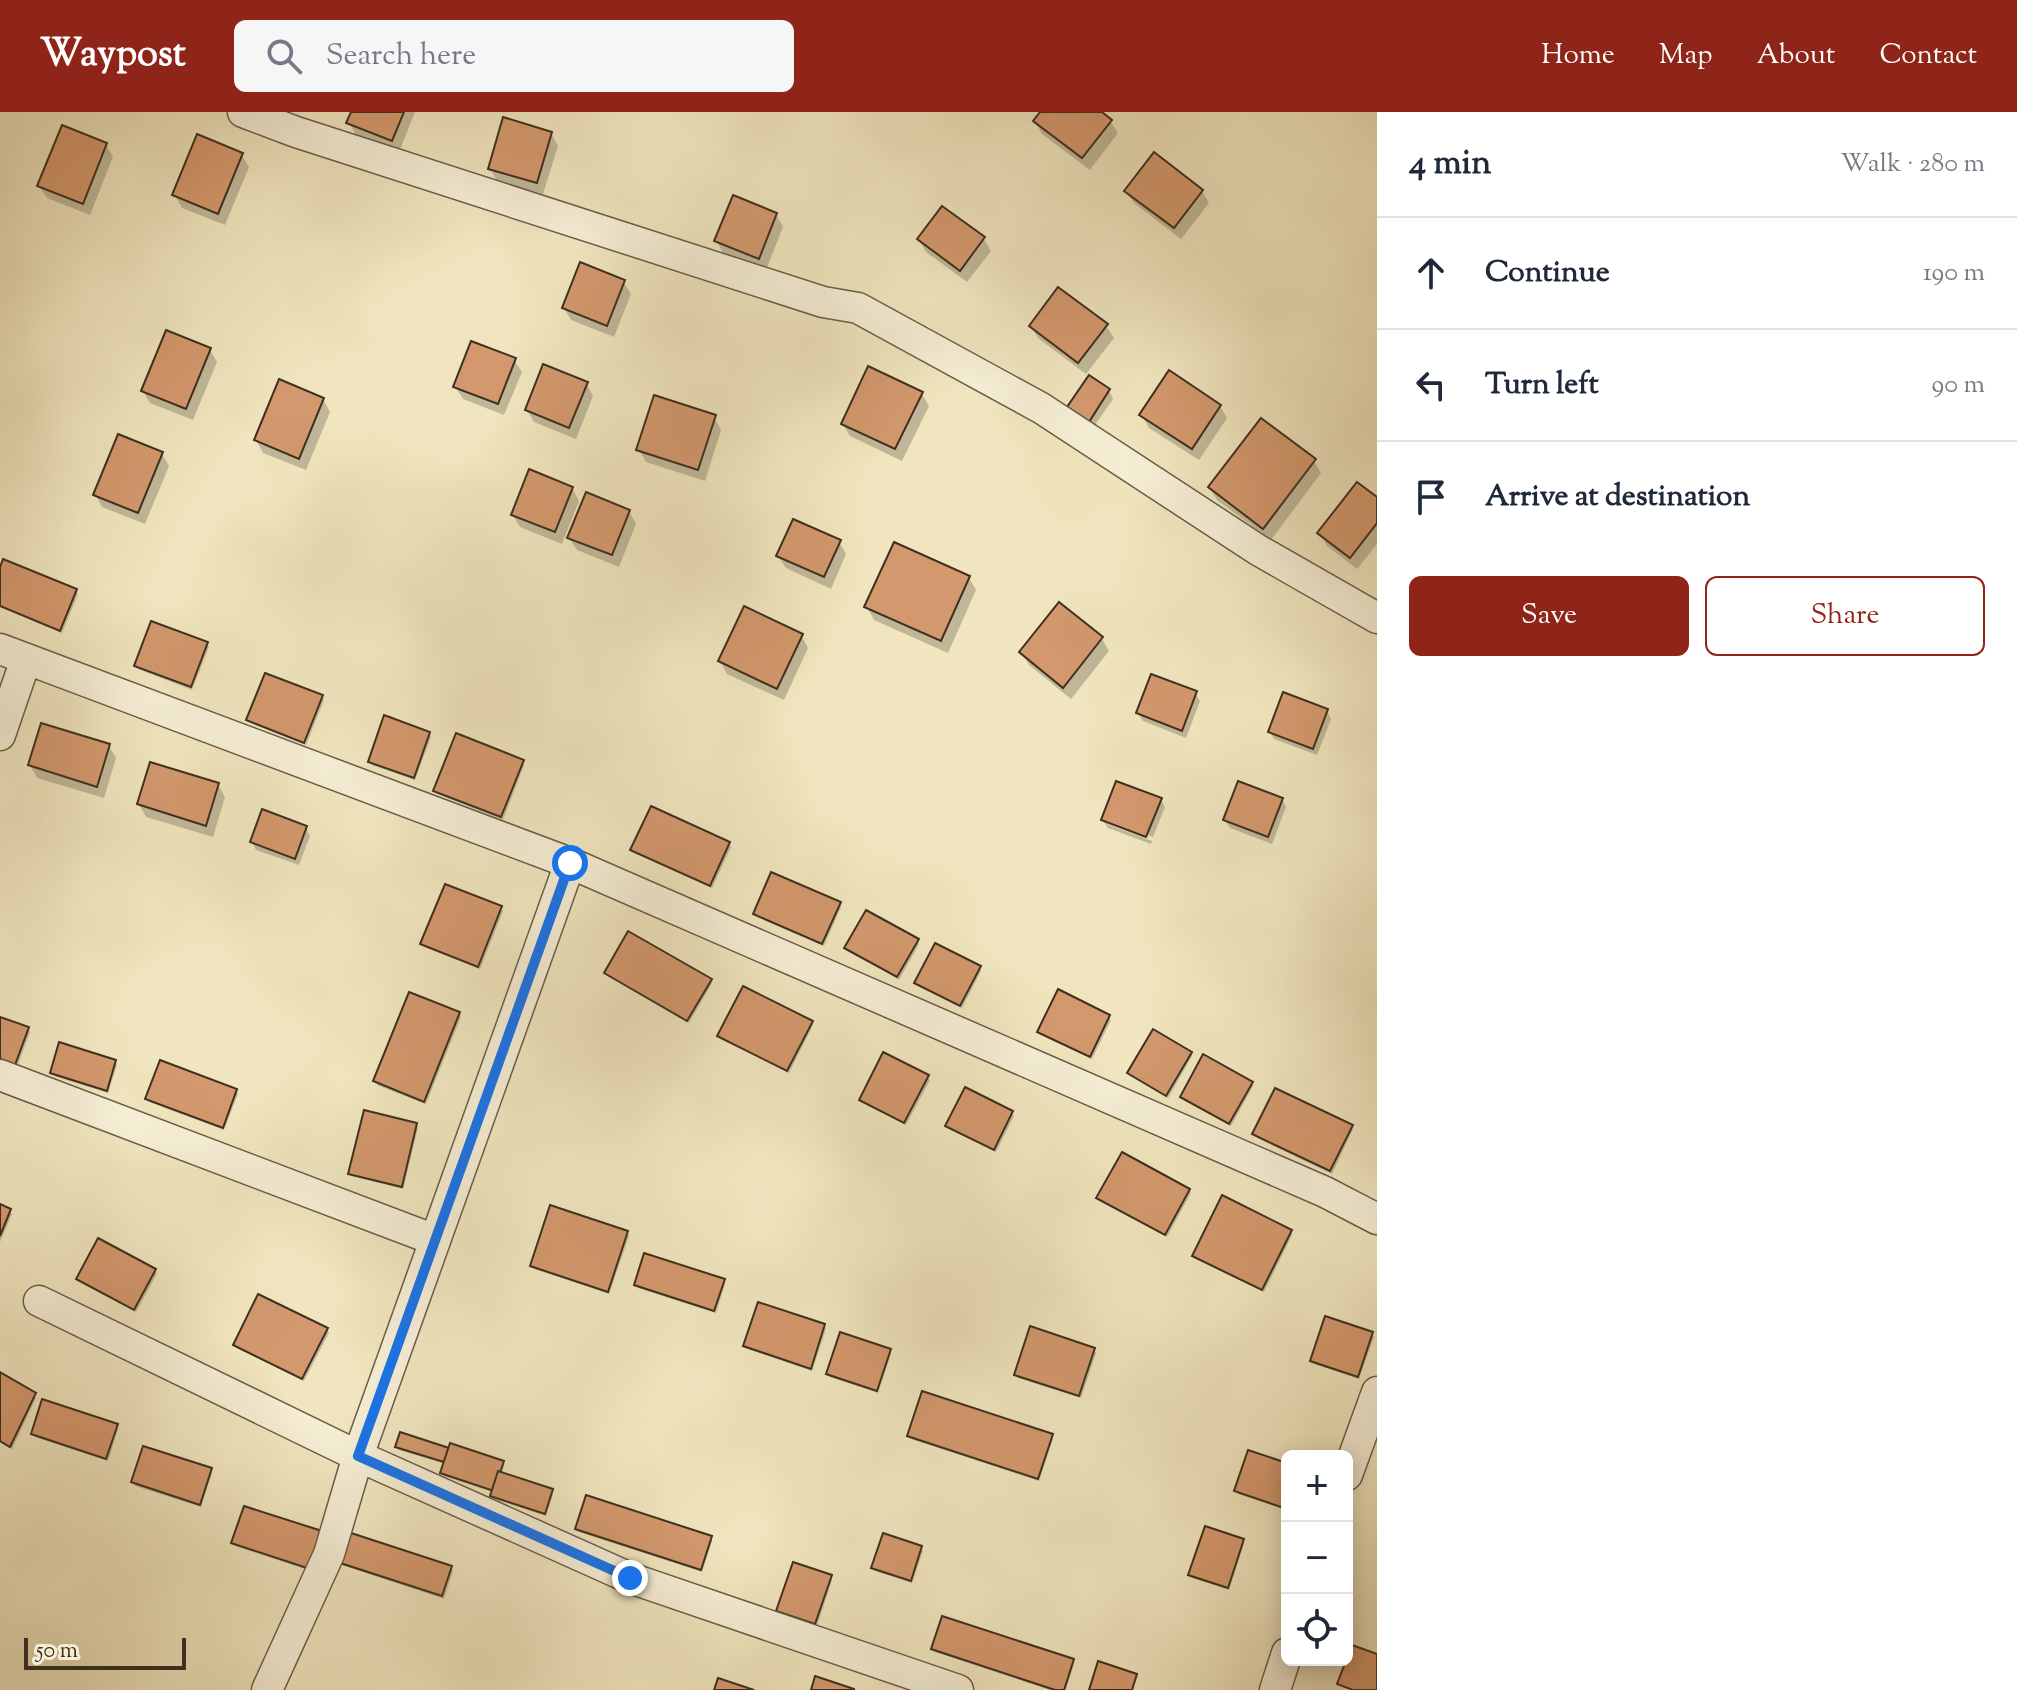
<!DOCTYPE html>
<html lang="en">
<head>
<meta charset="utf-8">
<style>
  body { margin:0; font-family:"Sorts Mill Goudy",serif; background:#f6f6f7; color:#1f2937 }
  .controls { position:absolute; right:24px; bottom:24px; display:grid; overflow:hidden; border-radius:12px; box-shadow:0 4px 20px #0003 }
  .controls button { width:72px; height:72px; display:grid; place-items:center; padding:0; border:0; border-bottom:2px solid #e0e1e3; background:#fff; color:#1f2937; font:40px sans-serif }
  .scale { position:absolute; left:24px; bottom:20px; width:162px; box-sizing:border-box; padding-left:8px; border:4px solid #3e2f1f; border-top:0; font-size:22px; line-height:28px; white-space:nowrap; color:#3e2f1f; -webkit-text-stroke:6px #f5eed5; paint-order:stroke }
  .stop { position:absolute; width:24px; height:24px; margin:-18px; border:6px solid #1a73e8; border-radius:50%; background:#fff }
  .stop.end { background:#1a73e8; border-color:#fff; box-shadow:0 2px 8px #0008 }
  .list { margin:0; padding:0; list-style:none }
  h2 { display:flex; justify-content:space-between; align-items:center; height:104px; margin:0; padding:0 32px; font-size:34px }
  h2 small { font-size:26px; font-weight:400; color:#747a83 }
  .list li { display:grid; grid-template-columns:52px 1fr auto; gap:24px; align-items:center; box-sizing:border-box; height:112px; padding:0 32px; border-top:2px solid #e0e1e3 }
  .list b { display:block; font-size:30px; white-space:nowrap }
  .list em { font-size:26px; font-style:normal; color:#747a83 }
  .actions { display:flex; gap:16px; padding:24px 32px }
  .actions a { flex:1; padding:18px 0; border:2px solid #8f2418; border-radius:12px; text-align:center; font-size:28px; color:#8f2418 }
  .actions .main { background:#8f2418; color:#fff }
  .icon { flex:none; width:44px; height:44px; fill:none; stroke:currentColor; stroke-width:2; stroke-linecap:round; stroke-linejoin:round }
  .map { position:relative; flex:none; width:1377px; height:1578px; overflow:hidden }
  header { display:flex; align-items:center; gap:48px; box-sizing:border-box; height:112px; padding:0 40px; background:#8f2418; color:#fff }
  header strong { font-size:38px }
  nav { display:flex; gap:44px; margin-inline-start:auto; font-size:28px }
  .search { width:560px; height:72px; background:#f6f6f7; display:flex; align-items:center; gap:20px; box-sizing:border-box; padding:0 28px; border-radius:12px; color:#747a83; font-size:30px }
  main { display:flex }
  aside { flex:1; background:#fff }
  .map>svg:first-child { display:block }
  .shadow { fill:#0003 }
  .building { fill:#d3986d; stroke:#3e2f1f; stroke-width:2 }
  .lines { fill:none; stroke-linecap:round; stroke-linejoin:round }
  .minor-casing { stroke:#6a5c47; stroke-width:33 }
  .minor { stroke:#f5eed5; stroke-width:30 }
  .route { stroke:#1a73e8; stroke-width:10 }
</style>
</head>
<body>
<header>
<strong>Waypost</strong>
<div class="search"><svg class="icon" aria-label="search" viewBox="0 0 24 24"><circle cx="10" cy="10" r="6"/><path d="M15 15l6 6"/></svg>Search here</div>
<nav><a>Home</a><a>Map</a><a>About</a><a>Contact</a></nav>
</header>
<main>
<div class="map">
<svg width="1377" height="1578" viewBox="0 0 1377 1578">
  <rect width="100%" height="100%" fill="#f0e5be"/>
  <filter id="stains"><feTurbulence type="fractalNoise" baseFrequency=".0025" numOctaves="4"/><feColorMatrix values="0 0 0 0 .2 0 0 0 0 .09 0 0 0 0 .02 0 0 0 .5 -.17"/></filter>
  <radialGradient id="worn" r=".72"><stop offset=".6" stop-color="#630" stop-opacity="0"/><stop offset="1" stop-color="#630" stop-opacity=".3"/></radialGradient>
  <!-- shadow -->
  <g class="shadow">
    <path d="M353,0H415L399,40L356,23L349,10Z"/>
    <path d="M1042,0H1099L1110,9L1118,21L1090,58L1042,22L1035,9Z"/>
    <path d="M551,21L558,34L543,82L497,69L490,56Z"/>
    <path d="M106,33L113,45L90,103L47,86L39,74Z"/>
    <path d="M241,42L249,55L225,113L182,96L175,83Z"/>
    <path d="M1126,79H1202L1209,91L1181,127L1134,91Z"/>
    <path d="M776,102L783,115L766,158L724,142L716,129Z"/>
    <path d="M983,126L991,139L967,170L926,140L919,128Z"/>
    <path d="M623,169L631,182L614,225L571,208L564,196Z"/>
    <path d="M1031,214H1106L1114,226L1086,262L1038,226Z"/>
    <path d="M210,238L217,250L193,308L150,291L143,279Z"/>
    <path d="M514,248L522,260L504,303L463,287L455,274Z"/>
    <path d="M1089,266L1109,279L1113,287L1093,316L1074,303Z"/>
    <path d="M586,271L593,284L576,327L534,310L527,298Z"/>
    <path d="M921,281L929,294L902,349L850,324L843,312Z"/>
    <path d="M323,287L330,300L306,358L263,341L256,328Z"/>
    <path d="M1220,294L1227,306L1199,348L1149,316L1142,303Z"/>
    <path d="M714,305L721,318L705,369L646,350L639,338Z"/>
    <path d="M162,342L169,354L145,412L102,395L95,382Z"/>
    <path d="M1314,349L1321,361L1271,428L1217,388L1210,376Z"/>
    <path d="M572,376L579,389L562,432L520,415L513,403Z"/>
    <path d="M1377,388V432L1357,457L1327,434L1320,421Z"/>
    <path d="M629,399L636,412L619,455L577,438L569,426Z"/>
    <path d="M839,430L846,442L831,477L786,456L778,444Z"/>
    <path d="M0,461L76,479L78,482L62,521L0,495Z"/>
    <path d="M969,466L976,478L948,541L874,508L867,495Z"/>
    <path d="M801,523L808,536L784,588L727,562L720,549Z"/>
    <path d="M1102,527L1109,539L1071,587L1029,553L1022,540Z"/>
    <path d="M207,532L209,535L192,578L138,557L136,554Z"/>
    <path d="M1195,581L1200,589L1186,626L1143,609L1138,601Z"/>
    <path d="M322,585L324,588L306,633L251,611L249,608Z"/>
    <path d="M1327,599L1331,607L1317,643L1274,627L1270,619Z"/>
    <path d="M429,621L431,625L415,668L372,653L370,650Z"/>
    <path d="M109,634L116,646L104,686L37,666L30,653Z"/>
    <path d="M522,650L524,653L503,708L437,682L435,678Z"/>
    <path d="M218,673L225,685L213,725L146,705L139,692Z"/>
    <path d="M1160,687L1165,695L1153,725L1107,708V712L1152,729L1151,732L1108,716L1103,708Z"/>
    <path d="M1282,687L1286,695L1272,732L1230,716L1225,708Z"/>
    <path d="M306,716L310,724L299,753L256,738L252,730Z"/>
    <path d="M729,731L731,735L712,776L635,741L633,738Z"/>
    <path d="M839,791L841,795L824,834L757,805L755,802Z"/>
    <path d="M501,796L503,799L480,857L424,835L423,832Z"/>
    <path d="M917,828L919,832L899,868L846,836Z"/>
    <path d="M979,856L981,859L962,896L917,871Z"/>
    <path d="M606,861L710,868L712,871L689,911Z"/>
    <path d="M459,902L461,905L426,992L377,973L376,969Z"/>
    <path d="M1109,905L1111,908L1092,947L1041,923L1039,919Z"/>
    <path d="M0,907L28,917L30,920L17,955L0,949Z"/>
    <path d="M811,910L813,913L789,961L720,924Z"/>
    <path d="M1191,941L1192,944L1168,986L1129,961Z"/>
    <path d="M115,949L117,953L108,981L54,964L52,961Z"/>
    <path d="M928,965L930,968L906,1013L861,988Z"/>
    <path d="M1251,971L1253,974L1231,1014L1182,985Z"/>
    <path d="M236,978L238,982L224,1018L149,990L147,987Z"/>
    <path d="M1012,1001L1014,1004L996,1040L948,1014Z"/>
    <path d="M416,1013L418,1016L403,1077L352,1064L350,1061Z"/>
    <path d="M1351,1014L1353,1017L1332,1062L1257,1026L1255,1022Z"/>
    <path d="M1189,1078L1191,1081L1167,1125L1099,1086Z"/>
    <path d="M0,1094L12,1102L0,1130Z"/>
    <path d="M1290,1119L1292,1123L1264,1180L1196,1147L1194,1144Z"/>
    <path d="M627,1120L629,1124L609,1182L534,1157L532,1154Z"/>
    <path d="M155,1159L157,1162L136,1200L78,1167Z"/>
    <path d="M723,1169L725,1172L716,1201L638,1176L636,1173Z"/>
    <path d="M824,1213L826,1217L812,1259L748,1237L746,1234Z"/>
    <path d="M327,1218L329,1221L304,1269L237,1236L235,1233Z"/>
    <path d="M1372,1221L1374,1225L1359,1267L1314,1252L1312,1249Z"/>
    <path d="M889,1238L891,1242L878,1281L830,1265L828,1262Z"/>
    <path d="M1094,1238L1096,1241L1081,1286L1018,1266L1016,1263Z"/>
    <path d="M0,1263L36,1286L12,1337L0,1330Z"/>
    <path d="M116,1314L118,1317L108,1349L35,1325L33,1321Z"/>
    <path d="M1051,1323L1053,1327L1039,1369L911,1327L909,1324Z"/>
    <path d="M398,1334L450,1338L502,1351L504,1354L501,1363L551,1379L553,1382L546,1404L494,1387L493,1380L444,1364L442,1361L445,1352L399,1338Z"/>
    <path d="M1287,1353V1398L1238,1382L1236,1379Z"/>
    <path d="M210,1358L212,1361L201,1395L135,1374L133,1370Z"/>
    <path d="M577,1417L711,1426L712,1429L702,1460L579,1420Z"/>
    <path d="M321,1421L311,1459L235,1434L233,1431Z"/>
    <path d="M1243,1429L1244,1432L1229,1478L1192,1466L1191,1463Z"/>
    <path d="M921,1435L923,1439L912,1471L875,1459L874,1456Z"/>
    <path d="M340,1450L451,1455L453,1459L444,1487L342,1453Z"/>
    <path d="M830,1465L832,1468L817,1514L780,1502L778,1499Z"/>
    <path d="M933,1537L1073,1549L1074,1552L1066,1578H1050L935,1540Z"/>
  </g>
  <!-- building -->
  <g class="building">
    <path d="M351,0H404L392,29L346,11Z"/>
    <path d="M1040,0H1102L1112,8L1082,46L1033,9Z"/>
    <path d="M503,5L552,20L537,71L488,57Z"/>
    <path d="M62,13L107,31L83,92L37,74Z"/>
    <path d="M197,22L243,41L218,102L172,83Z"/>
    <path d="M1154,40L1203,78L1174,116L1124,79Z"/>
    <path d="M733,83L777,101L759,147L714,129Z"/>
    <path d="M942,94L985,125L960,159L917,127Z"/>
    <path d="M580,150L625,168L607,214L562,196Z"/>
    <path d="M1058,175L1108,212L1078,251L1029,214Z"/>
    <path d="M166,218L211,236L186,297L141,279Z"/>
    <path d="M471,229L516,246L498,292L453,275Z"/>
    <path d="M543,252L588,270L569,316L525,298Z"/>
    <path d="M868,254L923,280L895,337L841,312Z"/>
    <path d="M1169,258L1221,293L1192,337L1139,303Z"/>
    <path d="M1089,263L1110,277L1089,310L1067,295Z"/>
    <path d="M279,267L324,286L299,347L254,328Z"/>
    <path d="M654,283L716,303L698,358L636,338Z"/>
    <path d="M1261,306L1316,347L1263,417L1208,375Z"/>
    <path d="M118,322L163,340L138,401L93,383Z"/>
    <path d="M529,357L573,375L555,420L511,403Z"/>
    <path d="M1357,370L1377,385V411L1350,446L1317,421Z"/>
    <path d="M586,380L630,398L612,443L567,426Z"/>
    <path d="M793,407L841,428L824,465L776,444Z"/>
    <path d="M894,430L970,464L941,529L864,495Z"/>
    <path d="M3,447L77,477L60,519L0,494V455Z"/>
    <path d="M1059,490L1103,525L1063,576L1019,540Z"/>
    <path d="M744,494L803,522L777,577L718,549Z"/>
    <path d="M151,509L208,530L191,575L134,554Z"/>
    <path d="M265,561L323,583L304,631L246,608Z"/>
    <path d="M1151,562L1197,579L1182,619L1136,601Z"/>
    <path d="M1283,580L1328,597L1313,637L1268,620Z"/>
    <path d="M384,603L430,620L414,666L368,650Z"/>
    <path d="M41,611L110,632L97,675L28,653Z"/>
    <path d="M456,621L524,648L501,705L433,679Z"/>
    <path d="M150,650L219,671L206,714L137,692Z"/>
    <path d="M1116,669L1162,686L1146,725L1101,708Z"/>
    <path d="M1238,669L1283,686L1268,725L1223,708Z"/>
    <path d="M651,694L730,730L710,774L630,738Z"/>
    <path d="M262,697L307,714L295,747L250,730Z"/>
    <path d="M771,760L841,790L822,832L753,802Z"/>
    <path d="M445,772L502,794L478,855L420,832Z"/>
    <path d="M866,798L919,827L897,865L844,836Z"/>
    <path d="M628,819L712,867L687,909L604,861Z"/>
    <path d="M935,831L981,854L960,894L914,871Z"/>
    <path d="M743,874L813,909L787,959L717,924Z"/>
    <path d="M1058,877L1110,903L1090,945L1037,920Z"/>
    <path d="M409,880L460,900L424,990L373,969Z"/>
    <path d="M0,905L29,915L15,953L0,947Z"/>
    <path d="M1153,917L1192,940L1166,984L1127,961Z"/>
    <path d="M59,930L116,948L107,979L50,961Z"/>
    <path d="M883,940L929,963L904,1011L859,988Z"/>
    <path d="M1203,942L1253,970L1229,1012L1180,985Z"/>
    <path d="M160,948L237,977L223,1016L145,987Z"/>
    <path d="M965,975L1013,999L994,1038L945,1014Z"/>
    <path d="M1275,976L1353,1013L1330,1059L1252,1022Z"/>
    <path d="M364,998L417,1011L402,1075L348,1062Z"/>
    <path d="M1122,1040L1190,1077L1165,1123L1096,1086Z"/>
    <path d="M1222,1083L1292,1118L1262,1178L1192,1144Z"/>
    <path d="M0,1092L11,1097L0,1124Z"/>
    <path d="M550,1093L628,1119L608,1180L530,1154Z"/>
    <path d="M98,1126L156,1157L134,1198L76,1167Z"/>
    <path d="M644,1141L725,1167L714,1199L634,1173Z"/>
    <path d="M258,1182L328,1216L302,1267L233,1233Z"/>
    <path d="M758,1190L825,1212L811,1257L743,1234Z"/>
    <path d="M1325,1204L1373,1220L1358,1265L1310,1249Z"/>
    <path d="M1030,1214L1095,1236L1079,1284L1014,1263Z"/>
    <path d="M840,1220L891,1237L877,1279L826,1262Z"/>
    <path d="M0,1260L36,1281L10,1335L0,1329Z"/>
    <path d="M922,1279L1053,1322L1038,1367L907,1324Z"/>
    <path d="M42,1287L118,1312L106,1347L31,1322Z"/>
    <path d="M400,1320L449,1336L444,1350L395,1335Z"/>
    <path d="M450,1331L504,1349L494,1379L440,1361Z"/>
    <path d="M143,1334L212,1356L200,1393L131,1370Z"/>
    <path d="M1248,1338L1287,1351V1397L1234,1379Z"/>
    <path d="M498,1359L553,1377L545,1402L490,1384Z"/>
    <path d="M586,1383L712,1424L701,1458L575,1417Z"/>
    <path d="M244,1394L322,1419L310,1457L231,1431Z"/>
    <path d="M1205,1414L1244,1427L1228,1476L1188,1463Z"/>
    <path d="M348,1420L452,1454L442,1484L337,1450Z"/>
    <path d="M883,1421L922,1434L911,1469L871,1456Z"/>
    <path d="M793,1450L832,1463L815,1512L776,1499Z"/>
    <path d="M942,1504L1074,1547L1064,1578H1055L931,1537Z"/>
    <path d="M1352,1533L1377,1542V1578H1353L1337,1572Z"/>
    <path d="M1098,1549L1137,1562L1132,1578H1089Z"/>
    <path d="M815,1564L854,1577V1578H811Z"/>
    <path d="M718,1566L754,1578H714Z"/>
  </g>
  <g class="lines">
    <!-- minor casing -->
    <g class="minor-casing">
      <g id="minor">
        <path d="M243,0L296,20L823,190L858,196L1041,296L1258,438L1377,506"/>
        <path d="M0,537L570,751L1325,1080L1377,1107"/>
        <path d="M0,623L26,547"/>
        <path d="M0,963L435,1128"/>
        <path d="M39,1189L358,1344L630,1466L958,1578"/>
        <path d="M1347,1363L1377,1280"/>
        <path d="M267,1578L329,1442L358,1344L570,751"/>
        <path d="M1275,1578L1287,1541"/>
      </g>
    </g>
    <!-- minor -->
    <use href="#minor" class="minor"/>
  </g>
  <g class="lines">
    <!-- route -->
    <path class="route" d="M570,751L358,1344L630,1466"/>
  </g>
  <rect width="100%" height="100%" filter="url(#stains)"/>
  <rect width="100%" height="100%" fill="url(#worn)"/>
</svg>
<div class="controls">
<button>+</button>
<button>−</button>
<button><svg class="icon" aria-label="locate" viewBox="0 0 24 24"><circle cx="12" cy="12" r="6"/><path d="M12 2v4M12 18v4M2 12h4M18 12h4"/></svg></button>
</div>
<div class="scale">50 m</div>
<div class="stop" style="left:570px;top:751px"></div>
<div class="stop end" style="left:630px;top:1466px"></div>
</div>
<aside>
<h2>4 min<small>Walk · 280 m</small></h2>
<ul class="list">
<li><svg class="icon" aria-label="ahead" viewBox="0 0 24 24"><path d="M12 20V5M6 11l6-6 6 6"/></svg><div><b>Continue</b></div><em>190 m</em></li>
<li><svg class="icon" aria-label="left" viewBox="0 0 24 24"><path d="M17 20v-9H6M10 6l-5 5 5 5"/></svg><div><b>Turn left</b></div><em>90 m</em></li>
<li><svg class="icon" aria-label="arrive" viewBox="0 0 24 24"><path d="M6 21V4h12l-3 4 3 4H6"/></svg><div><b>Arrive at destination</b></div></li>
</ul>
<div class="actions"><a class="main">Save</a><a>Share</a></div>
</aside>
</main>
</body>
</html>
